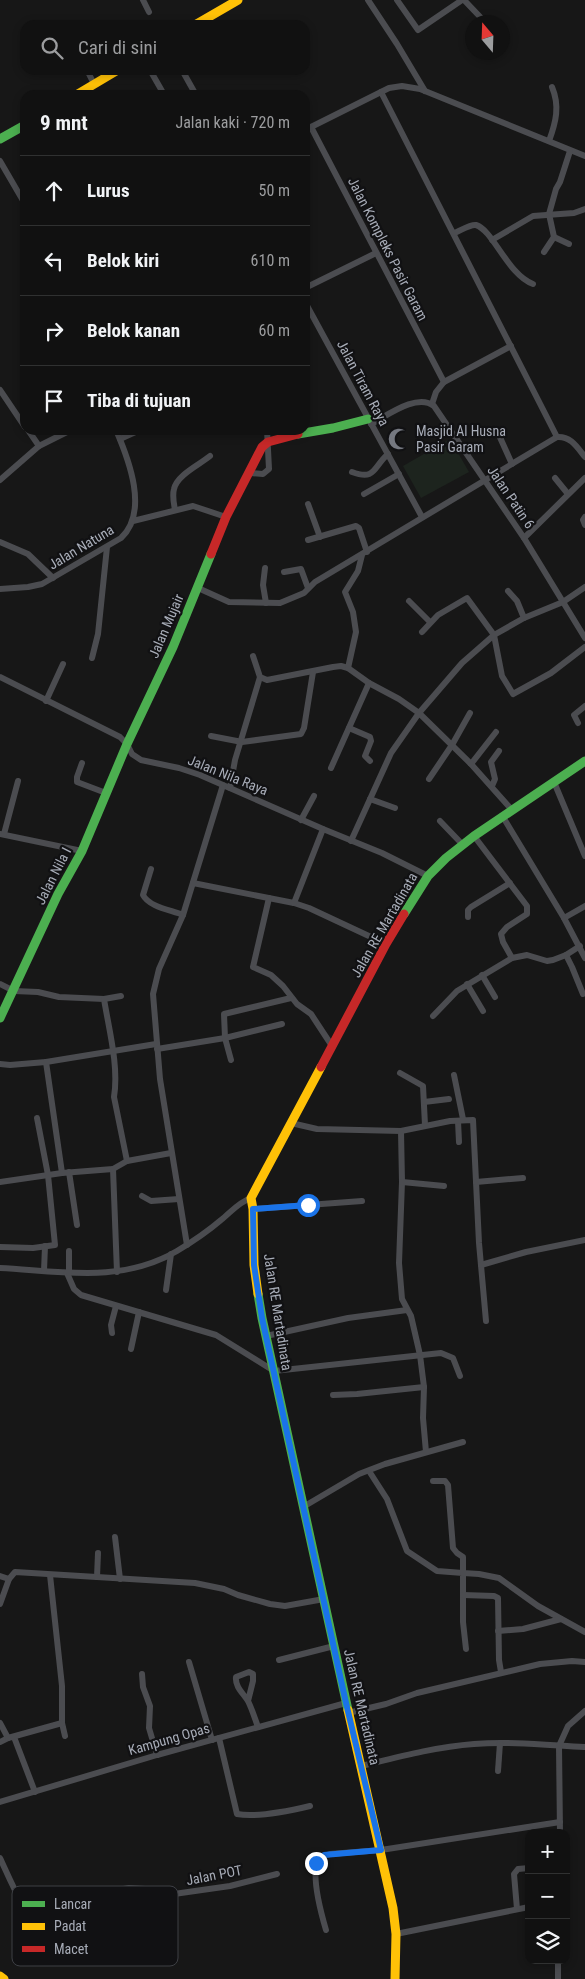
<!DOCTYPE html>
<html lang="id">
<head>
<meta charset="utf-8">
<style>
  body { margin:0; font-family:"Roboto Condensed",sans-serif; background:#1e1f1f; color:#f1f3f6 }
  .controls { position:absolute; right:15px; bottom:15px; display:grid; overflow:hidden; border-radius:10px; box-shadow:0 2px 8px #0003 }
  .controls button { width:45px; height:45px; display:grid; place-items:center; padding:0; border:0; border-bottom:1px solid #303131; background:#111; color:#f1f3f6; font:25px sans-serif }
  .compass { position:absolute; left:465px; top:15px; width:45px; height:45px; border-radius:50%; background:#111; box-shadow:0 2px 8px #0003; rotate:341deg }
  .stop { position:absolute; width:15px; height:15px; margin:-11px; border:4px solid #1a73e8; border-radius:50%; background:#fff }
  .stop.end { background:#1a73e8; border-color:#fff; box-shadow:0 1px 5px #0008 }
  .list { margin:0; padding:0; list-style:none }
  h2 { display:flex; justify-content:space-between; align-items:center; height:65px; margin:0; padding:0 20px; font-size:21px }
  h2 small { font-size:16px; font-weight:400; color:#9c9d9f }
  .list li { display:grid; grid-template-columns:32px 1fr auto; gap:15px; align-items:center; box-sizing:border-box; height:70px; padding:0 20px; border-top:1px solid #303131 }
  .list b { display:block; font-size:19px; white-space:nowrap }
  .list em { font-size:16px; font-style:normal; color:#9c9d9f }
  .icon { flex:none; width:28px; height:28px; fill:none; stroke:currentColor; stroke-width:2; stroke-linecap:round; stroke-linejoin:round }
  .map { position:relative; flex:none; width:585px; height:1979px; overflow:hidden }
  .search { position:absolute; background:#111; box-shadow:0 2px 8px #0003; left:20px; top:20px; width:290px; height:55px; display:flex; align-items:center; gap:12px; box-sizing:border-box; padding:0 18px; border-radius:15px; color:#9c9d9f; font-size:19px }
  .panel { position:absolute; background:#111; box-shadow:0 2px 8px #0003; left:20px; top:90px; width:290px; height:345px; border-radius:15px }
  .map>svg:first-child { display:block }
  .green { fill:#1d241e }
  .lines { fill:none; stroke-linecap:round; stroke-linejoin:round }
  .street { stroke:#4b4c50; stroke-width:6 }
  .fast { stroke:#4caf50; stroke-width:9 }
  .slow { stroke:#ffc107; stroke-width:9 }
  .jam { stroke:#c62828; stroke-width:9 }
  .route { stroke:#1a73e8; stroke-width:6 }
  .labels { text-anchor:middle; stroke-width:4.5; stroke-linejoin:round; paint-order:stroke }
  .street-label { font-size:14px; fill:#a8adb8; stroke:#111113 }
  .poi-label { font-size:14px; fill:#a8adb8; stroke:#111113; text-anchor:start }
  .key { fill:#111113; stroke:#3e4045; stroke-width:1 }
  .key-label { font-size:14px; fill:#a8adb8 }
</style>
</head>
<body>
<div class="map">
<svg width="585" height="1979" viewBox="0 0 585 1979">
  <rect width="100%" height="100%" fill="#171717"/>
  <!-- green -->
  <path class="green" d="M450,439L469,472L421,498L403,466Z"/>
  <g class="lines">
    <!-- street -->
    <g class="street">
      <path d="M143,0L149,12"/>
      <path d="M368,0L397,44L425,91"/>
      <path d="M397,0L418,30L462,0"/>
      <path d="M464,0L485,22"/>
      <path d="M87,70L94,84"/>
      <path d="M150,70L162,91"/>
      <path d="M182,70L196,95"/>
      <path d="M381,92L557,437"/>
      <path d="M311,127L444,382"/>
      <path d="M305,130L389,88L402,86L420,89L585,156"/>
      <path d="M549,141C556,122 560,106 552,87"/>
      <path d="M0,161L25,204"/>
      <path d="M454,233C460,231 470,224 476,225C493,230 508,275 533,284"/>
      <path d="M554,237L569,244"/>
      <path d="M492,240L533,216L574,213L585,209"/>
      <path d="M544,252L554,237L549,214L556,189L560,182L570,151"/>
      <path d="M305,288L376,253"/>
      <path d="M305,302L422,517"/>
      <path d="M0,390L25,427"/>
      <path d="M432,404L436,392L444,382L511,346"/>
      <path d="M371,424C388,415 417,393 434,406L524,538L585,638"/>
      <path d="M28,430L39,446"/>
      <path d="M498,433L512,464"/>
      <path d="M120,439L140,430"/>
      <path d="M352,472C376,481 373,467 388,454"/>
      <path d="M250,473L263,474L269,469L267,430"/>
      <path d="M555,478L568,494"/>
      <path d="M0,480L39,446L71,430"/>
      <path d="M364,494L399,474"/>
      <path d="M308,504L320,537"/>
      <path d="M175,510C174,504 172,496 174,489C177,475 199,465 210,456"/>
      <path d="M585,517L583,520L585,525"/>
      <path d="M133,521L193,506L226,517"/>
      <path d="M524,538L585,478"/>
      <path d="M308,540L356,526L359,528L367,552"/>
      <path d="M0,542L28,554L53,578"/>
      <path d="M265,568L263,585L266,603"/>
      <path d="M284,572L301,569L308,588"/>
      <path d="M198,588L229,602L280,603L304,593L315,582L557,437C571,436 577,447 585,457"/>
      <path d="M0,589L28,587L42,584L121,538C149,512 129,460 116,430"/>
      <path d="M508,591L517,601L524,618"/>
      <path d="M409,601L430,622"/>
      <path d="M422,632L438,615L467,598L494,635L502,676L513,694L551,673L585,647"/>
      <path d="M253,656L260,677L267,680L333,667L341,666L348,668L369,683L399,699L419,713L462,663L494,635L524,618L563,602L585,587"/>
      <path d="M92,658L98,634L107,547"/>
      <path d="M348,668L356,632L353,612L345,592L358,571L362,555"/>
      <path d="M0,677L120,737L127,744L132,754L141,760L179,768L200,775L323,829L382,853L428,876"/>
      <path d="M46,701L63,664"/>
      <path d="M578,723L574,715L585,706"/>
      <path d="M349,728L370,737L371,741L365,756L370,761"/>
      <path d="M211,736L242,742L301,734L304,728L313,672"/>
      <path d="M82,763L77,777V782L106,793"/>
      <path d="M471,764L496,732"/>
      <path d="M331,768L369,683"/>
      <path d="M429,779L452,745L470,713"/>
      <path d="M554,782L585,856"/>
      <path d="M492,786L495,779L491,762L499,751"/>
      <path d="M230,788L235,760L260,677"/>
      <path d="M370,799L395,808"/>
      <path d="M503,817L564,918L585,958"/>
      <path d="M301,820L314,796"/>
      <path d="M440,821L463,845"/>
      <path d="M0,834L82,851"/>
      <path d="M4,834L18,781"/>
      <path d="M474,836L527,906V914L507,927L501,934L503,942L512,958"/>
      <path d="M351,841L391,753L419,713L471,764L512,810"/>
      <path d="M151,869L143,895C149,907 171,910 183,915"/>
      <path d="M193,883L294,903L309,908L386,944"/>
      <path d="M269,898L253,967L271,975L283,986L297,1004L311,1014L332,1046"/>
      <path d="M294,903L323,829"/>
      <path d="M468,917V910L471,907L510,883"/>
      <path d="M564,918L585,906"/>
      <path d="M566,955L572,967L583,994"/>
      <path d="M482,975L495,997"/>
      <path d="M0,984L14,991L38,992L59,997L104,999C109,1030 119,1066 114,1097L127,1161"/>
      <path d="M467,984L483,1011"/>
      <path d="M104,999L121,996"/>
      <path d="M433,1016L457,991L512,958L527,955L547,961L553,960L566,955L580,946"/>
      <path d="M157,1049L225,1038L282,1024"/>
      <path d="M231,1060L225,1038L224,1014L291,998"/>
      <path d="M46,1062L62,1173"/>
      <path d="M0,1064L10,1065L46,1062L156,1044"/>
      <path d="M400,1073L423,1086L425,1125"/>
      <path d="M454,1075L463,1119"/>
      <path d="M424,1102L449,1099"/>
      <path d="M458,1121L459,1142"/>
      <path d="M291,1123L317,1129L401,1131L450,1121L473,1120L479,1243L486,1321"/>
      <path d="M401,1131L402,1182L399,1263L402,1299L411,1316L420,1355L424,1387L423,1418L426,1452"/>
      <path d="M113,1169L117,1272"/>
      <path d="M69,1172L77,1225"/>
      <path d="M0,1182L62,1173L113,1169L127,1161L171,1153"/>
      <path d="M402,1182L444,1186"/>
      <path d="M476,1182L523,1178"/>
      <path d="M142,1196L151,1201L179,1199"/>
      <path d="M253,1209L362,1201"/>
      <path d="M187,1245L160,1079L153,994L159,969L183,915L223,785"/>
      <path d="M0,1247L33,1248L55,1245L48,1175L37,1118"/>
      <path d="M481,1265L526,1252L585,1240"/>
      <path d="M0,1268C60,1271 121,1284 177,1251C192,1242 207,1232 221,1220C231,1212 239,1202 251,1198"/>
      <path d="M44,1271L45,1246"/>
      <path d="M67,1273L74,1289L81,1295L216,1335L274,1371L441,1353L453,1358L460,1376"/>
      <path d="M69,1273V1251"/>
      <path d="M166,1290L171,1254"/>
      <path d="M112,1333L111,1325L116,1306"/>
      <path d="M266,1336L348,1318L407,1310"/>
      <path d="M131,1349L139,1312"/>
      <path d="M333,1395L357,1394L424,1387"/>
      <path d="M369,1471L387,1499L407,1551L437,1571L463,1573V1622L466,1649"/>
      <path d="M433,1481H445L448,1485L453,1548L457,1553L463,1557V1573L479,1574L499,1578L538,1606L585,1632"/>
      <path d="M303,1507L359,1474L385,1464L463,1442"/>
      <path d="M115,1537L120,1579"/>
      <path d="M50,1575L62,1686V1723L65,1736"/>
      <path d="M0,1576L9,1579"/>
      <path d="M97,1577L98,1553"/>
      <path d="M463,1595L494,1596L498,1598L499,1660L501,1672"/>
      <path d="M0,1604L9,1579L15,1572L195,1583L224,1589L238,1595L270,1604L285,1606L324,1599"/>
      <path d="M498,1631L523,1629L561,1619"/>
      <path d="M279,1660L334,1646"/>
      <path d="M189,1662L212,1740"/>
      <path d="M142,1674L143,1687L150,1706L149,1728L157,1755"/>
      <path d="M248,1701L253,1681V1674L249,1672L236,1677C235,1687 243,1693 248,1701C252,1709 255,1719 258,1727"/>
      <path d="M348,1713L386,1704L417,1693L540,1664L572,1661L585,1662"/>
      <path d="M0,1723L8,1738L0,1742"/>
      <path d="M14,1737L35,1792"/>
      <path d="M8,1738L62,1723"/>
      <path d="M219,1738L237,1814C257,1818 289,1811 310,1806"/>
      <path d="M361,1766C398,1757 435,1747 474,1744C510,1741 547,1745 584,1747"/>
      <path d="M498,1771L500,1743"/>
      <path d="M0,1802L157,1755L346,1703"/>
      <path d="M560,1833L559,1746L568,1726L585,1711"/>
      <path d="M0,1858C9,1877 27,1923 47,1931L53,1929L97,1894L129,1888L145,1889L167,1894H174L230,1886L277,1874"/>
      <path d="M517,1909L514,1874L518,1869L529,1868"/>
      <path d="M326,1930C321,1913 310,1873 319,1858L330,1854L381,1850L560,1822"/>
      <path d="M396,1934L529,1907"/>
      <path d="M558,1979V1960"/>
    </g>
    <!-- fast -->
    <g class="fast">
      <path d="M0,139L25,125"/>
      <path d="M298,434L333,428L368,419"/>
      <path d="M404,914L428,876L446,858L474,836L585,761"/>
      <path d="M0,1018L58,894L82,851L127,744L173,647L211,554"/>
      <path d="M258,1294L262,1318L348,1710"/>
    </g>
    <!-- slow -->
    <g class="slow">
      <path d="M195,25L238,0"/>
      <path d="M76,95L118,70"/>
      <path d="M258,1294L254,1265L253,1209L251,1198L321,1067"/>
      <path d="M348,1710L393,1908L396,1934L395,1979"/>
      <path d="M0,1976L4,1979"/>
    </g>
    <!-- jam -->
    <g class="jam">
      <path d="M211,554L226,517L262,447L268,442L298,434"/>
      <path d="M321,1067L386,944L404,914"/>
    </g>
  </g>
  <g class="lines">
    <!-- route -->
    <path class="route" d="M308,1205L253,1209L254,1265L262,1318L346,1703L381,1850L324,1855L319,1858L316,1863"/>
  </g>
  <!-- icons -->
  <defs>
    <g id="mosque-bare" transform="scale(1.725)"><path d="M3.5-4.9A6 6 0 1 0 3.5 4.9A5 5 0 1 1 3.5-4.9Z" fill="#757880" stroke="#111113" stroke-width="2.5" paint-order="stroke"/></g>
  </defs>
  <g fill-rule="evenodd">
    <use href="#mosque-bare" x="399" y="439"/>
  </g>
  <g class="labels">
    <!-- street labels -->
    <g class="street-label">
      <text transform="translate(388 249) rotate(63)" y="5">Jalan Kompleks Pasir Garam</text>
      <text transform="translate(363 383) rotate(62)" y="5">Jalan Tiram Raya</text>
      <text transform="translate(511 497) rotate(56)" y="5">Jalan Patin 6</text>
      <text transform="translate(81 547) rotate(-31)" y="5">Jalan Natuna</text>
      <text transform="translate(166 626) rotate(-67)" y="5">Jalan Mujair</text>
      <text transform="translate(228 775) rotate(22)" y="5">Jalan Nila Raya</text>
      <text transform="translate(53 876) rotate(-63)" y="5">Jalan Nila I</text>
      <text transform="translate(384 925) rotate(-60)" y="5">Jalan RE Martadinata</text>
      <text transform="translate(278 1312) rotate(81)" y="5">Jalan RE Martadinata</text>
      <text transform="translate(362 1707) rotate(77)" y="5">Jalan RE Martadinata</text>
      <text transform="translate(169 1739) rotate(-16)" y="5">Kampung Opas</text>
      <text transform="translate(214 1875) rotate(-11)" y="5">Jalan POT</text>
    </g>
    <!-- poi labels -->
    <g class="poi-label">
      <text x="416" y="436">Masjid Al Husna<tspan x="416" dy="16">Pasir Garam</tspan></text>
    </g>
  </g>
  <!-- legend -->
  <rect x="12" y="1886" width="166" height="80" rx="8" class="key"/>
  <rect x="22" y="1901" width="23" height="6" fill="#4caf50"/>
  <rect x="22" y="1923" width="23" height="7" fill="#ffc107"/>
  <rect x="22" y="1946" width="23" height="6" fill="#c62828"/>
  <g class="key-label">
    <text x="54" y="1909">Lancar</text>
    <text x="54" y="1931">Padat</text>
    <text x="54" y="1954">Macet</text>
  </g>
</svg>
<div class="controls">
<button>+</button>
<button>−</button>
<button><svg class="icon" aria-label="layers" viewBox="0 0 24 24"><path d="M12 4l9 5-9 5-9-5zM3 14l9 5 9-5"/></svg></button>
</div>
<svg class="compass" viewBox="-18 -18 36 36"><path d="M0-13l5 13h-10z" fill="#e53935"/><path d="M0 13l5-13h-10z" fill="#9c9d9f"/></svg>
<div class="stop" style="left:308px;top:1205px"></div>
<div class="stop end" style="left:316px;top:1863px"></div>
<div class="search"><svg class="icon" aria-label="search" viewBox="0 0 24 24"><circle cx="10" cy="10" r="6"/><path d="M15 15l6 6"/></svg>Cari di sini</div>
<section class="panel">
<h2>9 mnt<small>Jalan kaki · 720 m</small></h2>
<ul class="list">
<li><svg class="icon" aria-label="ahead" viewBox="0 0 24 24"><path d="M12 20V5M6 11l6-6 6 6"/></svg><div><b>Lurus</b></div><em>50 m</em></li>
<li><svg class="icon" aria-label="left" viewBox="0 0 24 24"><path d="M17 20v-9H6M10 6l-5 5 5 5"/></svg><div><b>Belok kiri</b></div><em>610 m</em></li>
<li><svg class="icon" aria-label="right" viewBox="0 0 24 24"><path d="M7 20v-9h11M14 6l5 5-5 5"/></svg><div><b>Belok kanan</b></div><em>60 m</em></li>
<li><svg class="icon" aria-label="arrive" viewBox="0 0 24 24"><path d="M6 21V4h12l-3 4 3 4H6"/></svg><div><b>Tiba di tujuan</b></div></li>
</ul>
</section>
</div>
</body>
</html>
